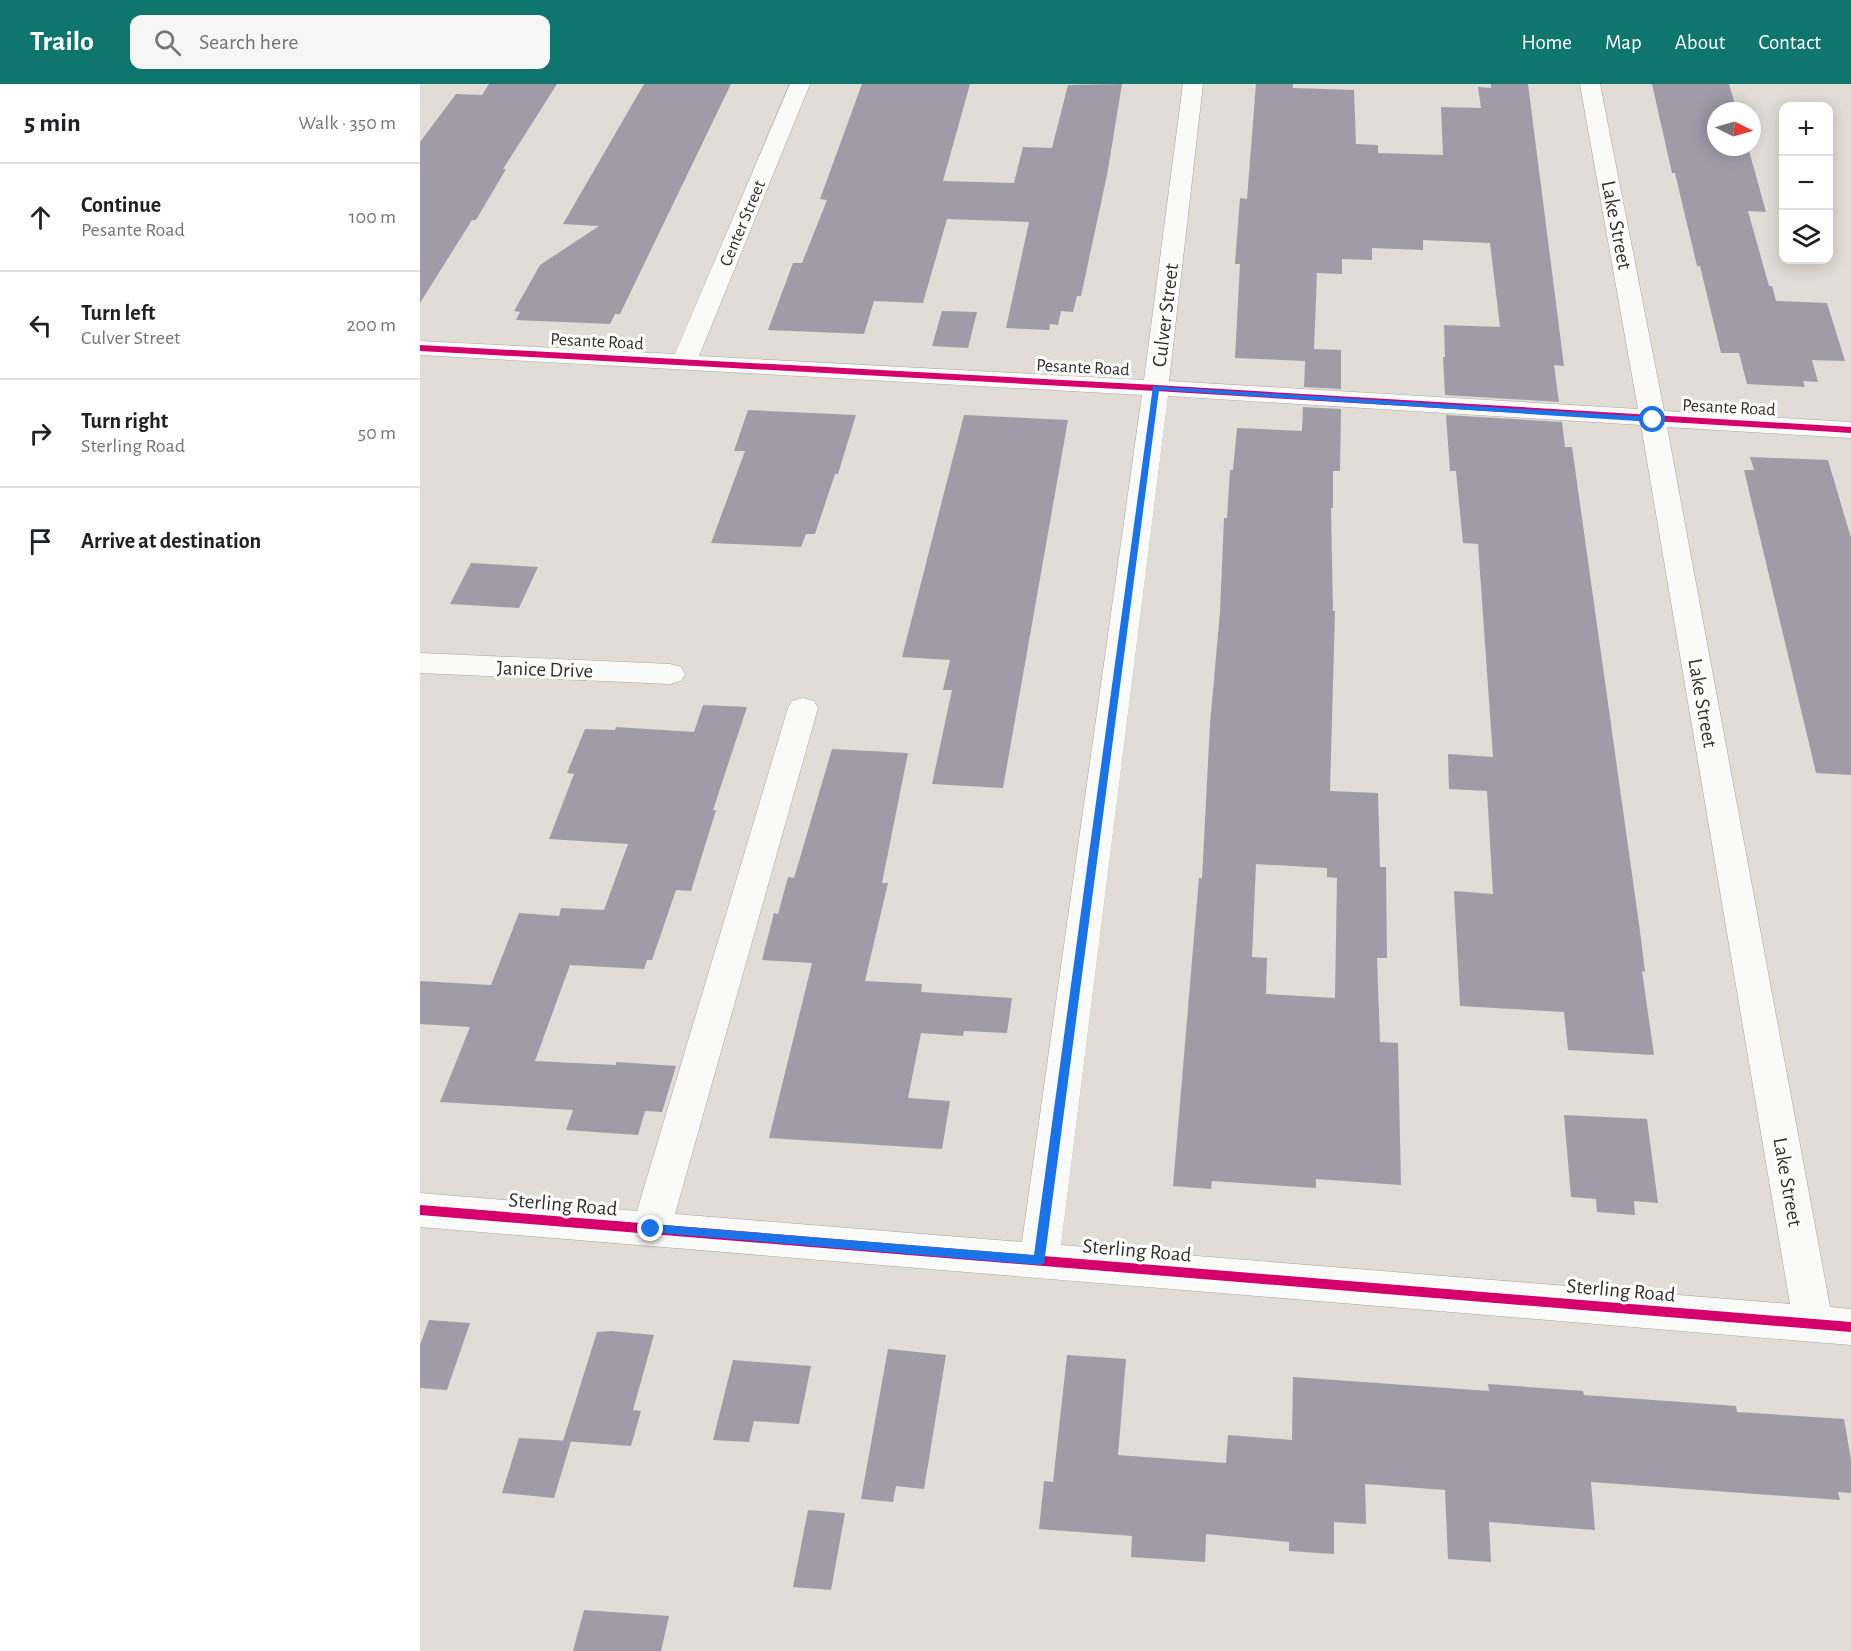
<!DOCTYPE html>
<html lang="en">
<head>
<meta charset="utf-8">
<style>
  body { margin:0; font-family:"Alegreya Sans",sans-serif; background:#f6f6f6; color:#202124 }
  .controls { position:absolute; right:18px; top:18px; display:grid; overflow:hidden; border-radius:12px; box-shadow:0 3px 15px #0003 }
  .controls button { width:54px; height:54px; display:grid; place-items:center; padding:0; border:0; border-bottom:2px solid #e0e0e0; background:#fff; color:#202124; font:30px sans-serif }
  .compass { position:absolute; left:1287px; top:18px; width:54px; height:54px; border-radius:50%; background:#fff; box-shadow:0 3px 15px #0003; rotate:95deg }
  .stop { position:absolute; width:18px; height:18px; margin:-14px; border:4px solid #1a73e8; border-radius:50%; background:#fff }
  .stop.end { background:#1a73e8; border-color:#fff; box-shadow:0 2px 6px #0008 }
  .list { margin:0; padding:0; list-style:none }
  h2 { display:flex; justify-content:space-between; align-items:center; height:78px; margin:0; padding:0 24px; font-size:26px }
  h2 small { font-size:20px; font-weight:400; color:#757577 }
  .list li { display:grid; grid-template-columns:39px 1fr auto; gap:18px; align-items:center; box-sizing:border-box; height:108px; padding:0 24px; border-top:2px solid #e0e0e0 }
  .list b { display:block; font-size:22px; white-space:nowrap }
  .list p { margin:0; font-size:20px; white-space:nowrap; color:#757577 }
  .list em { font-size:20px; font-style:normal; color:#757577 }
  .icon { flex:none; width:33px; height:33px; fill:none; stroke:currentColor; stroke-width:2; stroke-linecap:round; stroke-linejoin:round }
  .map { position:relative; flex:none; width:1431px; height:1567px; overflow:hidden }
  header { display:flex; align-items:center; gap:36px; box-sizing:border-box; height:84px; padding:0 30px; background:#0f766e; color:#fff }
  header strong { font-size:28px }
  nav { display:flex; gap:33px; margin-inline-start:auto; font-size:21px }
  .search { width:420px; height:54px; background:#f6f6f6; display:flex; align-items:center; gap:15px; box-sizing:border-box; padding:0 21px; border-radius:12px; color:#757577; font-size:22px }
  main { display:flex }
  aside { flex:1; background:#fff }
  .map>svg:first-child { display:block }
  .building { fill:#9f9ca8; fill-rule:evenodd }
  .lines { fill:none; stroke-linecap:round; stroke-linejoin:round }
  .minor-casing { stroke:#a9a6a0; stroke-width:1 }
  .minor { fill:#fafaf9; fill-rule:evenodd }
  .cycleway-far1-casing { stroke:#fff; stroke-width:9 }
  .cycleway-casing { stroke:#fff; stroke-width:14 }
  .cycleway-far1 { stroke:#d6006c; stroke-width:6 }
  .cycleway { stroke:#d6006c; stroke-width:10 }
  .route { fill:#1a73e8 }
  .labels { text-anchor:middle; stroke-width:6; stroke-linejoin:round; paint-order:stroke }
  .far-street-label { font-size:18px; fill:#35322d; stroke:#fff }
  .street-label { font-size:21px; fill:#35322d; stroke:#fff }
</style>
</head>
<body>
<header>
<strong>Trailo</strong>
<div class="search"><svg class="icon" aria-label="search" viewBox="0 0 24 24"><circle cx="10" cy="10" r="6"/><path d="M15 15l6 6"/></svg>Search here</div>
<nav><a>Home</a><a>Map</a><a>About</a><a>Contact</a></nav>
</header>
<main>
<aside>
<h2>5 min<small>Walk · 350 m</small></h2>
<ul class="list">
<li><svg class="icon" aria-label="ahead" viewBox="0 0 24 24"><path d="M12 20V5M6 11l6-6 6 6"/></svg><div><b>Continue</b><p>Pesante Road</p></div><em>100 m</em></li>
<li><svg class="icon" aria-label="left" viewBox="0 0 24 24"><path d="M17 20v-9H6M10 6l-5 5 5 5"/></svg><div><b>Turn left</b><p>Culver Street</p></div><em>200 m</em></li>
<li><svg class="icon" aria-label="right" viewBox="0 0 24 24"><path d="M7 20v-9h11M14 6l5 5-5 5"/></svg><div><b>Turn right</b><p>Sterling Road</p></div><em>50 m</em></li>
<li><svg class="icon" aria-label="arrive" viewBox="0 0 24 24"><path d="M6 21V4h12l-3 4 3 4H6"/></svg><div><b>Arrive at destination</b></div></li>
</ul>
</aside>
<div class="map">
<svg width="1431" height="1567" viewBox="0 0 1431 1567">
  <rect width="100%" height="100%" fill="#e1dcd5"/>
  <!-- building -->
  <g class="building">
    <path d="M69,0H137L83,85H86L56,136H52L0,219V58L36,10L62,11Z"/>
    <path d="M224,0H311L200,230H195L190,240L96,236L100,228L94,227L120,181L179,142L143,140Z"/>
    <path d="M442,0H550L523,97L594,99L603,63L632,64L648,1L702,0L687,91L661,212H657L653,228L641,227L638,241L630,240L629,246L586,244L609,138L527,135L503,219L454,217L444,250L348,246L373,179H382L407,116L400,115Z"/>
    <path d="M836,0H873V4L934,6L936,60L958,61V69L1023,71L1021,23L1061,24L1058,3L1071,4V0H1108L1144,282L1134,281L1139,318L1025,311L1023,273H1025L1024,241L1080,243L1070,159L1003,156V166L952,164V176L922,175V190L897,189L894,265L921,266V305L884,303L885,277L815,274L820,180H815L820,114L827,115Z"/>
    <path d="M1232,0H1309L1317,27H1296V63H1328L1346,128L1328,127L1349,202H1352L1356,217L1407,219L1425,277L1392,276L1398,298L1383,297L1385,303L1327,300L1319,269H1301L1280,182H1277L1255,89H1252Z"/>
    <path d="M522,227L557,228L548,264L512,262Z"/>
    <path d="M883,323L921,325L920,387H913V424H911L913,527H915L910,707L958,709L960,783H966L967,874H957L960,958L978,959L981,1101L896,1095V1104L792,1097L791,1105L753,1102L779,794H782L790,640L800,528L804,434H807L810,386H813L817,344L882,347ZM836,780L907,784V793L917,794L915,914L846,910L847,874L832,873Z"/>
    <path d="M328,326L436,331L418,390H415L395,450H386L381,463L291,459L325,367H314Z"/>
    <path d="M544,331L648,336L583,704L512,700L532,606H523L530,576L482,573Z"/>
    <path d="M1026,331L1142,338L1145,363H1152L1220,847L1225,888L1222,887L1234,971L1148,966L1144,928L1040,922L1034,807L1073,810L1067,707L1029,705L1028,670L1073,673L1058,460L1043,459L1036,387H1030Z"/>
    <path d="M1330,373L1408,376L1431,454V691L1396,689L1324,386H1334Z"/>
    <path d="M51,479L118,483L99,524L30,520Z"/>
    <path d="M283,621L327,623L293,726H296L271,807L256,806L232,876H227L224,885L150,881L115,977L196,981V978L256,982L242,1028L225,1027L218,1051L146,1046L153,1026L20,1018L50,943L0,940V897L71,901L99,829L139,832L141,824L184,826L208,760L129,755L154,690L147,689L165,645L195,646L196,643L274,648Z"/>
    <path d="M412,665L488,669L462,799H468L445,897L502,900L501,908L592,914L587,949L544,947L543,952L501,949L488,1014L530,1017L522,1065L349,1054L392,879L342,876L354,829L358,830L368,793L374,794Z"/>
    <path d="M1144,1031L1227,1035L1238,1119L1214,1117L1215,1131L1177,1128L1176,1115L1151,1113Z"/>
    <path d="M9,1236L50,1239L27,1306L0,1304V1261Z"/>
    <path d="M191,1247L234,1251L213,1326L221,1327L211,1362L143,1357L177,1248Z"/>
    <path d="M468,1265L526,1271L504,1405L476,1402L473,1418L441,1415Z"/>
    <path d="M647,1271L706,1275L698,1371L806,1379L808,1351L872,1356L873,1293L1069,1307L1068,1300L1163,1307L1164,1311L1316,1322L1317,1328L1424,1335L1431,1376V1409L1418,1408L1420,1416L1171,1398L1175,1446L1069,1438L1071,1478L1028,1475L1025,1406L945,1400L946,1440L914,1438V1470L869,1467V1458L786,1450L785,1478L711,1473L712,1452L619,1445L624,1397L633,1398Z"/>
    <path d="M313,1276L391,1282L379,1340L334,1337L329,1358L293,1356Z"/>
    <path d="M99,1354L151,1357L134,1414L82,1409Z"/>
    <path d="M388,1426L425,1429L411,1506L373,1503Z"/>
    <path d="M164,1526L249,1532L241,1567H153Z"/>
  </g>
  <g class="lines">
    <!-- minor casing -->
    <g class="minor-casing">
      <g id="minor">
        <path d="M370,0H390L279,272L724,296L763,0H783L749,297L1218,325L1160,0H1180L1244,327L1431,338V354L1247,343L1410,1223L1431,1225V1261L0,1143V1109L217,1127L368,624L372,617L383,614L394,617L398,624L255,1130L602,1158L722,311L0,271V257L255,270ZM748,312L1221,341L1370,1220L641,1161Z"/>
        <path d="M0,569L250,580L261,583L265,590L261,597L250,600L0,589Z"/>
      </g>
    </g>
    <!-- minor -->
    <use href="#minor" class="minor"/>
    <!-- cycleway-far1 casing -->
    <g class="cycleway-far1-casing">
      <path id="cycleway-far1" d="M0,264L736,304L1431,346"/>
    </g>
    <!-- cycleway casing -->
    <g class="cycleway-casing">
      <path id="cycleway" d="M0,1126L1431,1243"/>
    </g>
    <!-- cycleway-far1 -->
    <use href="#cycleway-far1" class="cycleway-far1"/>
    <!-- cycleway -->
    <use href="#cycleway" class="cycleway"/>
  </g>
  <!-- route -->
  <path class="route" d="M733,302L1233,333L1237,336L1233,338L739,306L624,1180L620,1181L227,1148V1141L231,1140L614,1171Z"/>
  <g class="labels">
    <!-- far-street labels -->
    <g class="far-street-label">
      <text transform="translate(322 139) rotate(-67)" y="6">Center Street</text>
      <text transform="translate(177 257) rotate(3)" y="6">Pesante Road</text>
      <text transform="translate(663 283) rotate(3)" y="6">Pesante Road</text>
      <text transform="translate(1309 323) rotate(3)" y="6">Pesante Road</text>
    </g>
    <!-- street labels -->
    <g class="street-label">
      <text transform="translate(1197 141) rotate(79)" y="7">Lake Street</text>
      <text transform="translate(745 231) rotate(-83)" y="7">Culver Street</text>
      <text transform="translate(125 585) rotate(2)" y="7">Janice Drive</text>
      <text transform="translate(1283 619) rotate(80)" y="7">Lake Street</text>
      <text transform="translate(1368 1098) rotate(80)" y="7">Lake Street</text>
      <text transform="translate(143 1120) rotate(5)" y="7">Sterling Road</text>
      <text transform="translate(717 1166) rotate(5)" y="7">Sterling Road</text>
      <text transform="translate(1201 1206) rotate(5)" y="7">Sterling Road</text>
    </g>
  </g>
</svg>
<div class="controls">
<button>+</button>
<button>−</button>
<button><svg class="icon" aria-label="layers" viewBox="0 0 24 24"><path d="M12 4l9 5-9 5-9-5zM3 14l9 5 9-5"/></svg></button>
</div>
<svg class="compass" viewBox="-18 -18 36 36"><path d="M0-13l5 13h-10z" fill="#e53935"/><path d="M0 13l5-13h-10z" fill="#757577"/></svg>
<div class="stop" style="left:1233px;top:336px"></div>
<div class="stop end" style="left:231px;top:1145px"></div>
</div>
</main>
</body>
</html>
